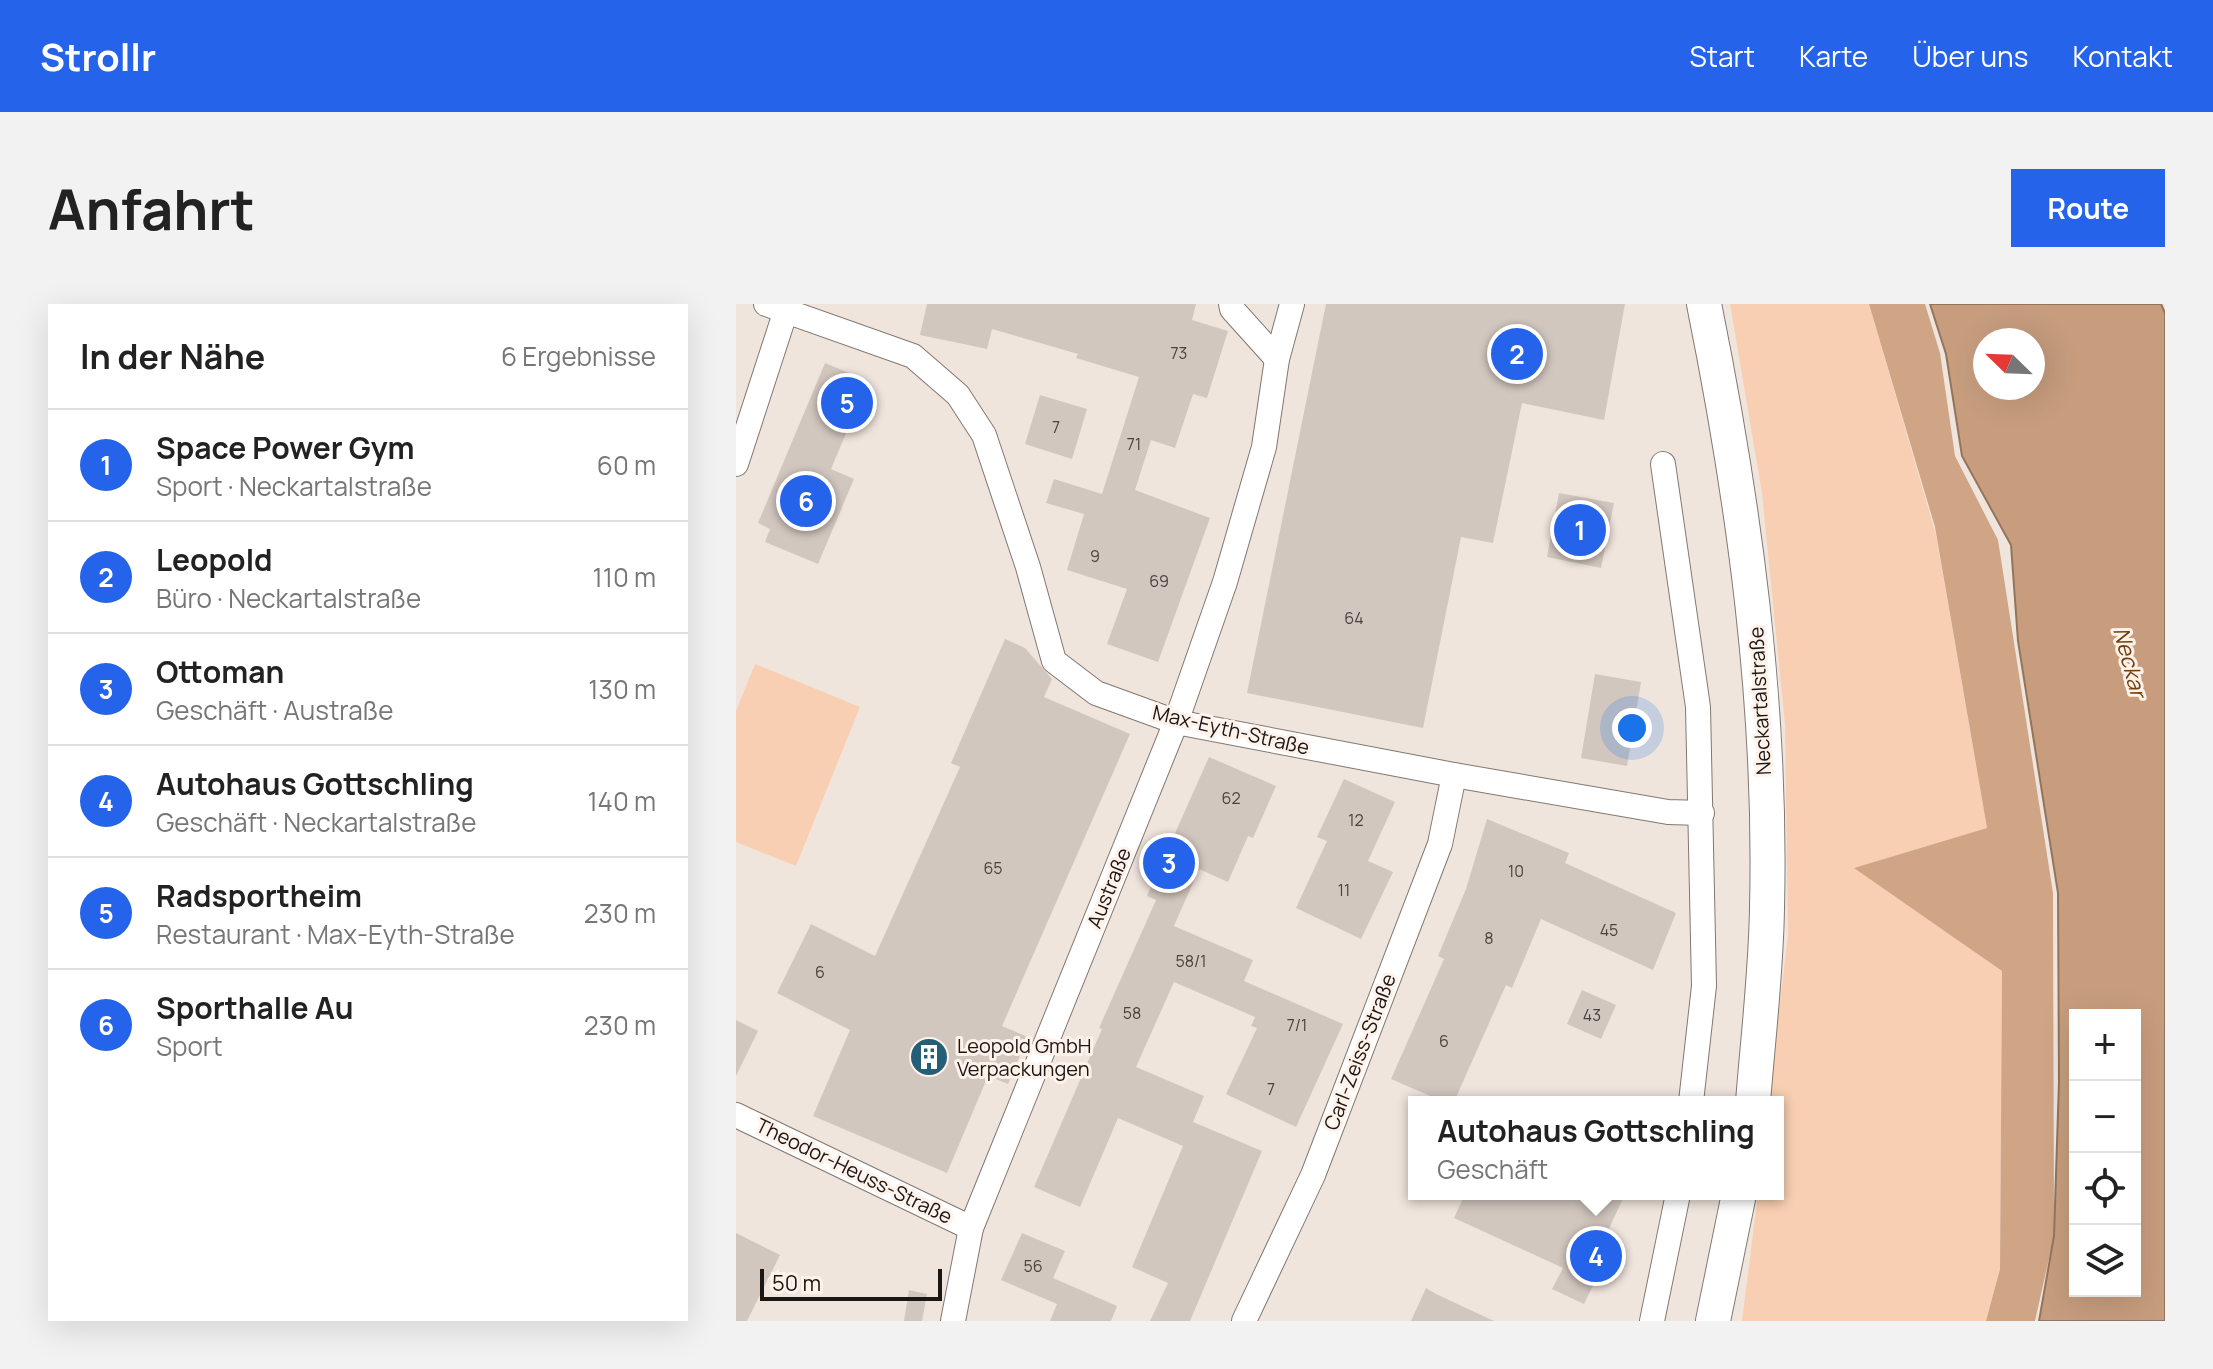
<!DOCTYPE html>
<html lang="de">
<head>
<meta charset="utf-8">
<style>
  body { margin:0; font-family:Manrope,sans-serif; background:#f2f2f2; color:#222 }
  .controls { position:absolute; right:24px; bottom:24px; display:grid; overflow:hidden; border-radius:0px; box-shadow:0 8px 32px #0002 }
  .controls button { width:72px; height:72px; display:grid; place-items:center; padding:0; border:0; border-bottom:2px solid #e0e0e0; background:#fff; color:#222; font:40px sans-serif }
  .compass { position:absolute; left:1237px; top:24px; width:72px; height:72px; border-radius:50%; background:#fff; box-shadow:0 8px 32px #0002; rotate:293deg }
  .scale { position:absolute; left:24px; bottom:20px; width:182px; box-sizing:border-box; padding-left:8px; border:4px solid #1a1714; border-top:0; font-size:22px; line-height:28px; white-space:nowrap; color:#1a1714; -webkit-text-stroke:6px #fef2ea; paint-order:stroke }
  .you { position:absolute; left:896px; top:424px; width:28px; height:28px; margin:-20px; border:6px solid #fff; border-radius:50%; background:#1a73e8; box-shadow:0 0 0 12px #1a73e833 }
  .badge { display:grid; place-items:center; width:52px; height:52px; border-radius:50%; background:#2563eb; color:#fff; font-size:26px; font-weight:700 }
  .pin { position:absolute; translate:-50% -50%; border:4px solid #fff; box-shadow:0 2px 8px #0006 }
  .popup { position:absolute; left:672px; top:792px; width:376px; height:104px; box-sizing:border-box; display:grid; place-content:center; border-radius:0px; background:#fff; filter:drop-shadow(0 2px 6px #0005); font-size:26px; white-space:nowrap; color:#767676 }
  .popup b { font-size:30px; color:#222 }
  .popup::after { content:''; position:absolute; left:50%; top:100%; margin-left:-16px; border:16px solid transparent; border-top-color:#fff }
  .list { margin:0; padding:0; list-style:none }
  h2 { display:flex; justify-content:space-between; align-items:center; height:104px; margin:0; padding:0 32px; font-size:34px }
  h2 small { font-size:26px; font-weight:400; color:#767676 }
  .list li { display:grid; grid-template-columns:52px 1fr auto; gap:24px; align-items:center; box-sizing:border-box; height:112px; padding:0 32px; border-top:2px solid #e0e0e0 }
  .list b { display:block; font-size:30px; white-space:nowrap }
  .list p { margin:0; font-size:26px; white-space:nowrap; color:#767676 }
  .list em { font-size:26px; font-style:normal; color:#767676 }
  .icon { flex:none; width:44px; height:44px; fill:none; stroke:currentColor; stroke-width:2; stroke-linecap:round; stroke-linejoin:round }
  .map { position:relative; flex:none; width:1429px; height:1017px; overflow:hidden; border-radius:0px }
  header { display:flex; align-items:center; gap:48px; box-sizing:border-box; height:112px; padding:0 40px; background:#2563eb; color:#fff }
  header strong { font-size:38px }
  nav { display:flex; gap:44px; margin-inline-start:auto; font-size:28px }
  .intro { display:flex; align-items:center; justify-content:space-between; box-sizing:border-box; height:192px; padding:0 48px }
  h1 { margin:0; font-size:56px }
  .button { padding:20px 36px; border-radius:0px; background:#2563eb; color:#fff; font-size:28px; font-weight:700 }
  main { display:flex; gap:48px; padding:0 48px }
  aside { flex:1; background:#fff; border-radius:0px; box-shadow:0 8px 32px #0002 }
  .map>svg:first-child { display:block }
  .green { fill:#f8cfb2 }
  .forest { fill:#d0a586 }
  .water { fill:#c79d7e; stroke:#93755e; stroke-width:2; fill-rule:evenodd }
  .building { fill:#d2c7bf }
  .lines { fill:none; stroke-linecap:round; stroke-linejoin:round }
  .minor-casing { stroke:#827871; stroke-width:26 }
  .secondary-casing { stroke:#827871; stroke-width:36 }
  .minor { stroke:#fff; stroke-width:24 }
  .secondary { stroke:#fff; stroke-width:34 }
  .labels { text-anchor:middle; stroke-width:6; stroke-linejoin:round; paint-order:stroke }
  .number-label { font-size:16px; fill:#48433f }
  .street-label { font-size:20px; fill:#1a1714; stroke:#fef2ea }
  .poi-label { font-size:20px; fill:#1a1714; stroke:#fef2ea; text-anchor:start }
  .water-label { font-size:22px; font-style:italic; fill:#743e08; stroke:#fef2ea }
</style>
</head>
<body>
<header>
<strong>Strollr</strong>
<nav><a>Start</a><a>Karte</a><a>Über uns</a><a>Kontakt</a></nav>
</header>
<div class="intro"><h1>Anfahrt</h1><a class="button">Route</a></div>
<main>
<aside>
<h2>In der Nähe<small>6 Ergebnisse</small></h2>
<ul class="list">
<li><span class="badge">1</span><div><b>Space Power Gym</b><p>Sport · Neckartalstraße</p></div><em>60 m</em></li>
<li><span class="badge">2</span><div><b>Leopold</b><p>Büro · Neckartalstraße</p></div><em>110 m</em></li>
<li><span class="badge">3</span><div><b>Ottoman</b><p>Geschäft · Austraße</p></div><em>130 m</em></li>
<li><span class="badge">4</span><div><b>Autohaus Gottschling</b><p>Geschäft · Neckartalstraße</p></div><em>140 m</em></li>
<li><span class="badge">5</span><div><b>Radsportheim</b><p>Restaurant · Max-Eyth-Straße</p></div><em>230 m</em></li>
<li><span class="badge">6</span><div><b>Sporthalle Au</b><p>Sport</p></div><em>230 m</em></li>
</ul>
</aside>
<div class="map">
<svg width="1429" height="1017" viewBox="0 0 1429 1017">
  <rect width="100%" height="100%" fill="#f0e5dd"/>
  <!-- green -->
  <g class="green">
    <path d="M994,0H1133L1200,231L1251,524L1119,564L1266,667L1264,965L1250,1017H1006L1022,890H1042V798H1032L1052,631L1049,421L1026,189Z"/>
    <path d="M19,360L124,403L60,562L0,538V407Z"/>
  </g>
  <!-- forest -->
  <path class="forest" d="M1133,0H1189L1204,49L1219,152L1262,236L1317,589L1318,932L1299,1017H1250L1264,965L1266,667L1118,564L1251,524L1199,223Z"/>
  <!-- water -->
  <path class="water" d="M1194,0H1425L1429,9V1017H1303L1318,932L1323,778L1322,589L1282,337L1275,241L1226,152L1210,50ZM1249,36H1297V84H1249ZM1339,711H1399V987H1339Z"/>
  <!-- building -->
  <g class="building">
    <path d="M191,0H460L456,16L492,27L471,94L457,90L439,144L415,136L399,186L474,214L422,358L371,340L391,285L331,266L348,210L310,199L318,175L366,190L403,73L340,54L342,50L256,25L251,45L184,31Z"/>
    <path d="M590,0H889L868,116L786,99L757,239L725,233L687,424L511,389Z"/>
    <path d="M89,59L132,77L95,165L118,175L82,260L29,238L34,225L22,219Z"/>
    <path d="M304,91L351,105L336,155L289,140Z"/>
    <path d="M823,189L878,199L865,264L811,253Z"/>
    <path d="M269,335L289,344L316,375L308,393L394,430L266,722L292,733L272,780L252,772L211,869L77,812L114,726L41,689L75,620L139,652L224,463L215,459Z"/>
    <path d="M859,370L905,378L891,462L845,454Z"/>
    <path d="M473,453L540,482L517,534L512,532L492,578L463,565L438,622L517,656L508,677L607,720L560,823L490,790L521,724L515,722L519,713L438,678L400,763L468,792L457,818L526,847L454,1017H414L432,979L396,963L447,842L382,814L344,903L298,883L366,725L363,724L420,596L411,592Z"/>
    <path d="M608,475L659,498L632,557L657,568L625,635L560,604L591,537L581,533Z"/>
    <path d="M751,515L833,549L829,559L940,609L917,666L805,615L776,684L770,681L718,798H708L655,775L708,655L702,652L730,585Z"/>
    <path d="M846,686L880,701L865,735L831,720Z"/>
    <path d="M0,716L22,727L0,772Z"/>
    <path d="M729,890H889L871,929L880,934L848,1000L816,985L827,964L718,914Z"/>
    <path d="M0,929L44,951L11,1017H0Z"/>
    <path d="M286,929L329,947L317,974L381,1002L375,1017H314L321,1000L265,976Z"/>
    <path d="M690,984L700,990L758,1017H675Z"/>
    <path d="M173,986L191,990L186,1017H168Z"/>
  </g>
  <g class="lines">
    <!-- minor casing -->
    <g class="minor-casing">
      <g id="minor">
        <path d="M30,0L177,52L222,91L248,131L292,263L318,357L360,389L440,418L718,471L932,508L966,509"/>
        <path d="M495,0L496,5L541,55"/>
        <path d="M0,160L52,0"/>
        <path d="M927,160L962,403L968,682L955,798"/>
        <path d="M0,811L235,924"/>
        <path d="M217,1017L235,924L440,418L489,278L528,143L541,55L556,0"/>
        <path d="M508,1017L577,871L704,540L718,471"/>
        <path d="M916,1017L942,890"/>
      </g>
    </g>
    <!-- secondary casing -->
    <g class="secondary-casing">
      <g id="secondary">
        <path d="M968,0C1008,198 1036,402 1031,604C1030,669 1022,734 1017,798"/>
        <path d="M977,1017L1003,890"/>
      </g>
    </g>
    <!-- minor -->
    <use href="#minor" class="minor"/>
    <!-- secondary -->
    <use href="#secondary" class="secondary"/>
  </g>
  <!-- icons -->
  <defs>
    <g id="building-disc" transform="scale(2)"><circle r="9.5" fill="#245e77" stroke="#fef2ea"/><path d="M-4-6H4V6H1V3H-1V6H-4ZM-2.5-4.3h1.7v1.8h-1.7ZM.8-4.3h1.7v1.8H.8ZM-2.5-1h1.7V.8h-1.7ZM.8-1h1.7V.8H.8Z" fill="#fff"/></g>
  </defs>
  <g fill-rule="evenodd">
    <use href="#building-disc" x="193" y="753"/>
  </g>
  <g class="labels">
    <!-- number labels -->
    <g class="number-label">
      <text x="443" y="55">73</text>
      <text x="320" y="129">7</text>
      <text x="398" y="146">71</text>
      <text x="359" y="258">9</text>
      <text x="423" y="283">69</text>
      <text x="618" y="320">64</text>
      <text x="495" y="500">62</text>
      <text x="620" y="522">12</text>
      <text x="257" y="570">65</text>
      <text x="780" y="573">10</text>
      <text x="608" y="592">11</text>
      <text x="873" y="632">45</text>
      <text x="753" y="640">8</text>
      <text x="455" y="663">58/1</text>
      <text x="84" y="674">6</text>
      <text x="396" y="715">58</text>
      <text x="856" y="717">43</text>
      <text x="561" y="727">7/1</text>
      <text x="708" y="743">6</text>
      <text x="535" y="791">7</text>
      <text x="297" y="968">56</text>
    </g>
    <!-- street labels -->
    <g class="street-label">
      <text transform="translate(1024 397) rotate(-93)" y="7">Neckartalstraße</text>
      <text transform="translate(495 426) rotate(13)" y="7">Max-Eyth-Straße</text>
      <text transform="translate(373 584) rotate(-68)" y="7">Austraße</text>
      <text transform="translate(624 748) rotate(-69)" y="7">Carl-Zeiss-Straße</text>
      <text transform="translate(118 867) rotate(26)" y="7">Theodor-Heuss-Straße</text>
    </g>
    <!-- poi labels -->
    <g class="poi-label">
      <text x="221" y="749">Leopold GmbH<tspan x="221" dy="23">Verpackungen</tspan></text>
    </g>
    <!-- water labels -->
    <g class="water-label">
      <text transform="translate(1394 358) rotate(75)" y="8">Neckar</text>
    </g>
  </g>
</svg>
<div class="controls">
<button>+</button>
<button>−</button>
<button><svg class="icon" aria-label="locate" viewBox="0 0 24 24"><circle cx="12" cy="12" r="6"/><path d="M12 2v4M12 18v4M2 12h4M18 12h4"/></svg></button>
<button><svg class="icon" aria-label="layers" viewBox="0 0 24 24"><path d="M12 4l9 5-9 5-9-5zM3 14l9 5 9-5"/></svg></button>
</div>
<svg class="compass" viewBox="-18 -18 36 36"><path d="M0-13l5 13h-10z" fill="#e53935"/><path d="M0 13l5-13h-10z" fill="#767676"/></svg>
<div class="scale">50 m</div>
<div class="you"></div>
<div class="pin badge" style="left:844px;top:226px">1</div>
<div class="pin badge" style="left:781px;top:50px">2</div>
<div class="pin badge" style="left:433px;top:559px">3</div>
<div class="pin badge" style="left:860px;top:952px">4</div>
<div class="popup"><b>Autohaus Gottschling</b>Geschäft</div>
<div class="pin badge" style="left:111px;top:99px">5</div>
<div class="pin badge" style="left:70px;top:197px">6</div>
</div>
</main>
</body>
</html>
